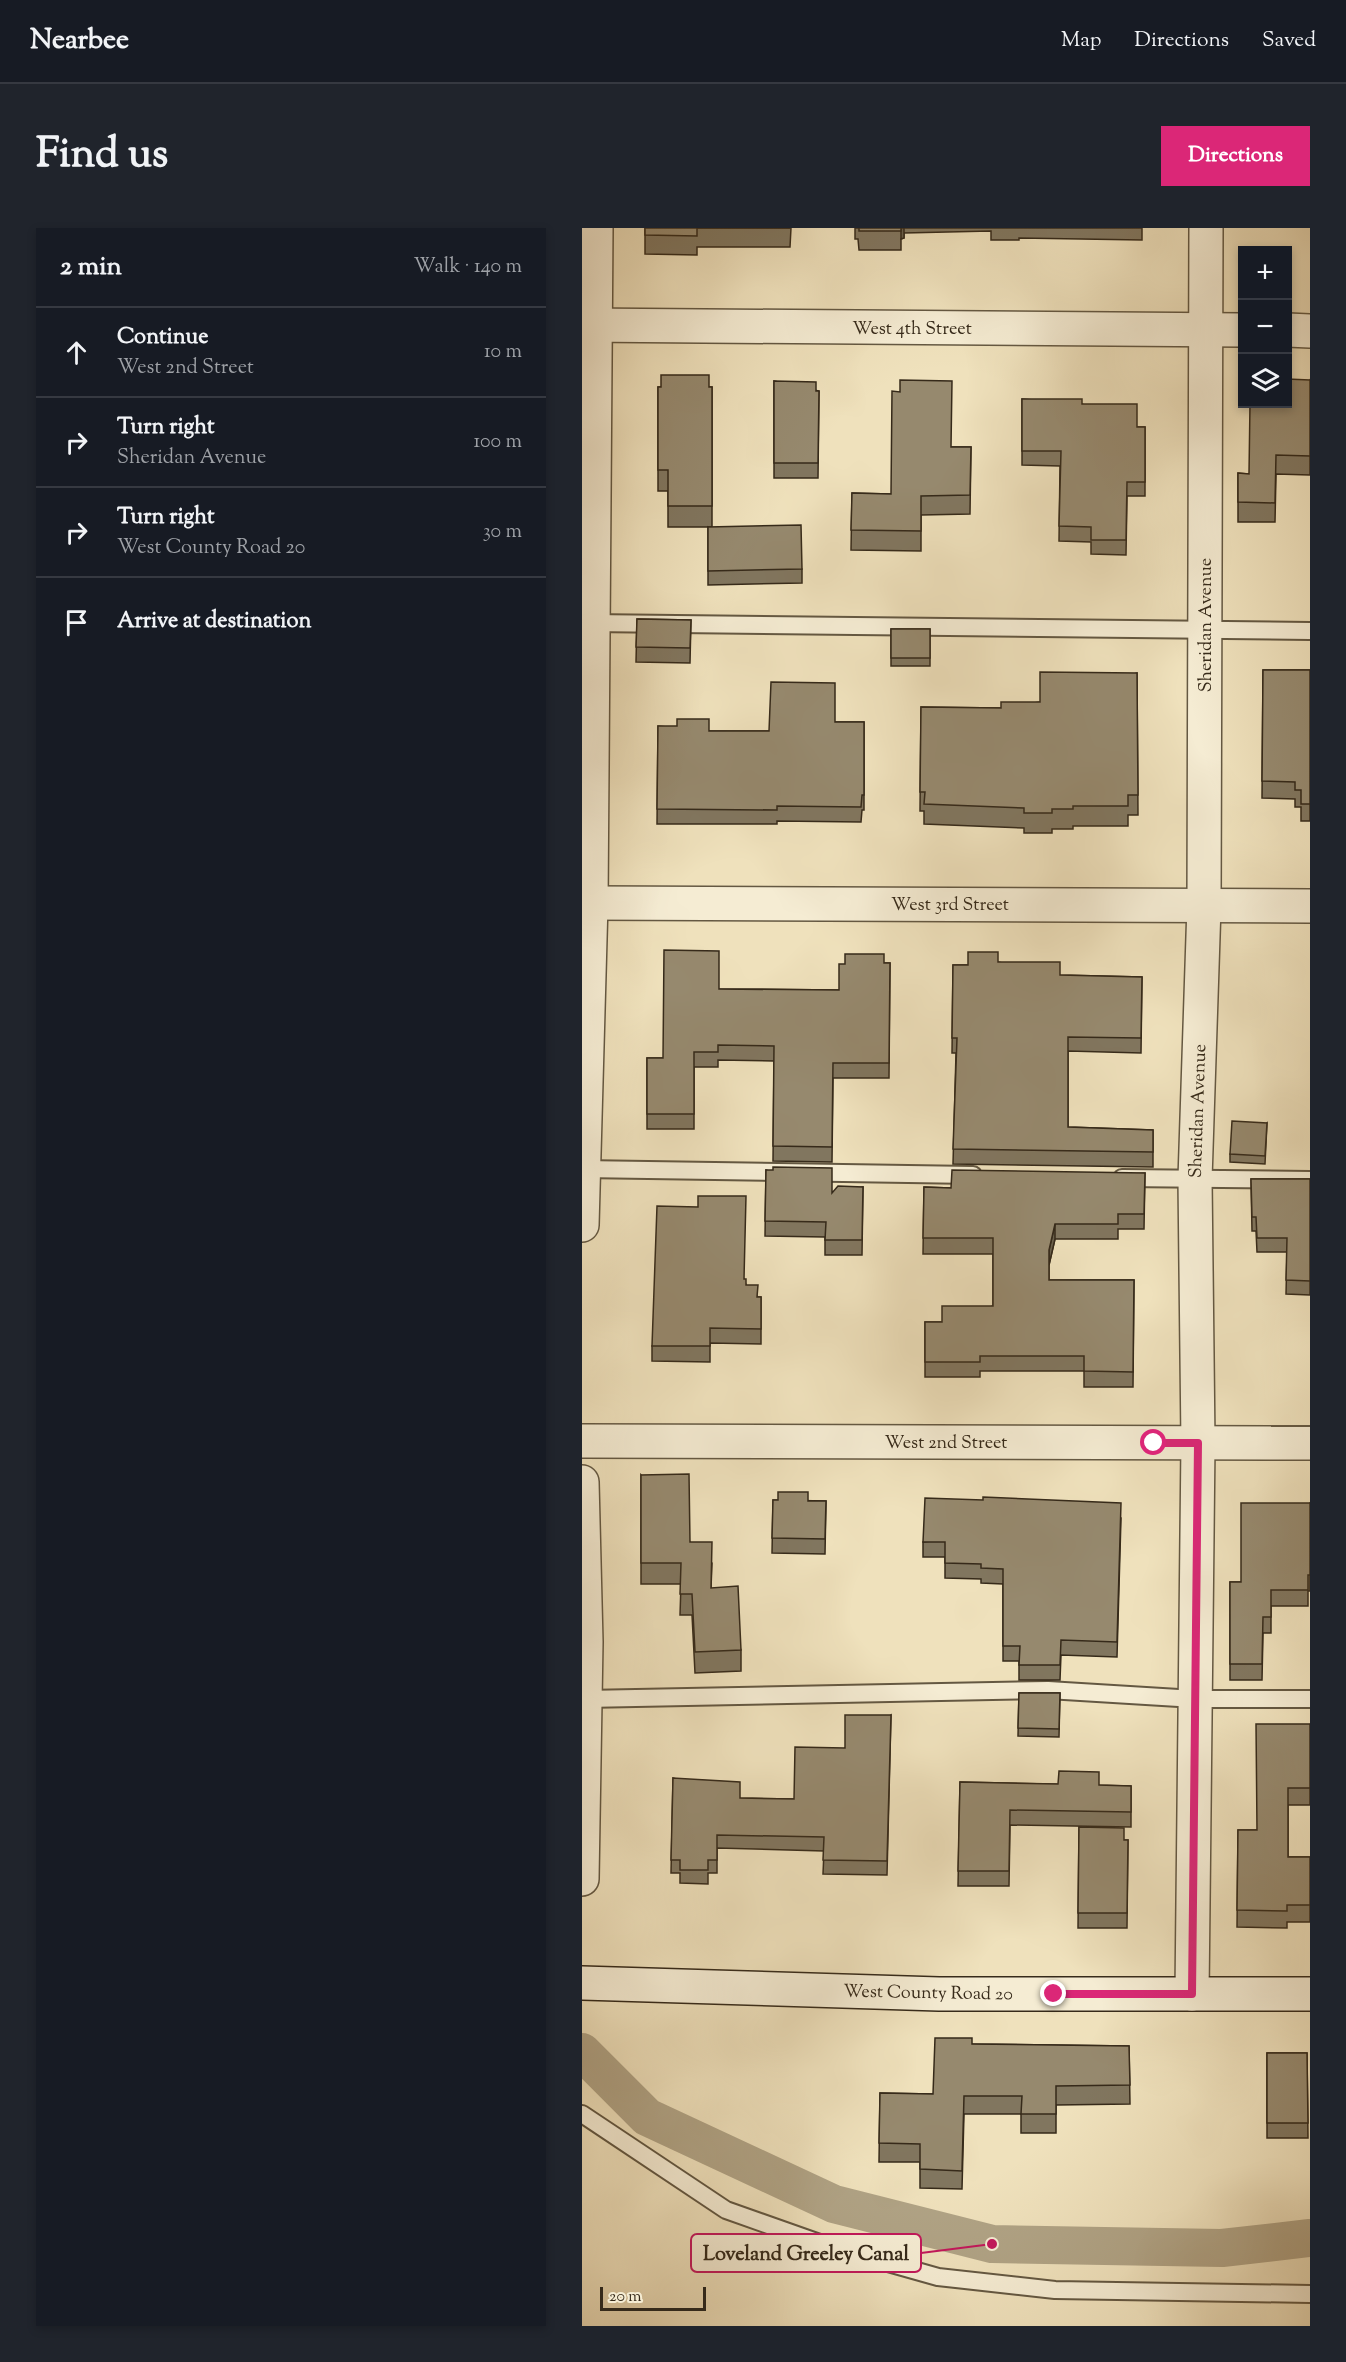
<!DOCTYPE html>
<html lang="en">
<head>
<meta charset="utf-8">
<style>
  body { margin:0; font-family:"Sorts Mill Goudy",serif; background:#20242c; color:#f1f3f6 }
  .controls { position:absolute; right:18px; top:18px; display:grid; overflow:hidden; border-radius:0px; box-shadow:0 3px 9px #0003 }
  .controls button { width:54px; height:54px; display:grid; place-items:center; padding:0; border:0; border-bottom:2px solid #363941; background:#171b24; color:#f1f3f6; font:30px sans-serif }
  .scale { position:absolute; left:18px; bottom:15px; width:106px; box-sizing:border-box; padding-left:6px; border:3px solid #362a1a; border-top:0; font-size:16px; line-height:21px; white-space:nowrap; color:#362a1a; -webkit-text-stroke:4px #f5ecd3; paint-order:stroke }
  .stop { position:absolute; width:18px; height:18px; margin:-14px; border:4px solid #db2777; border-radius:50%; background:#fff }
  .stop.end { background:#db2777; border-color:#fff; box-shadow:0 2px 6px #0008 }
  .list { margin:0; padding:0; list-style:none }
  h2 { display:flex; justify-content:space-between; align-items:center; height:78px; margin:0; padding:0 24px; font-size:26px }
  h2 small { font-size:20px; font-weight:400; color:#9ea1a6 }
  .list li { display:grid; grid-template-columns:39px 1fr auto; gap:18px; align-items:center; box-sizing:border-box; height:90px; padding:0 24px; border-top:2px solid #363941 }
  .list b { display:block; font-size:22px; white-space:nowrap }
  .list p { margin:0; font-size:20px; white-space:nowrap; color:#9ea1a6 }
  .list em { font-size:20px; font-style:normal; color:#9ea1a6 }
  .icon { flex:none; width:33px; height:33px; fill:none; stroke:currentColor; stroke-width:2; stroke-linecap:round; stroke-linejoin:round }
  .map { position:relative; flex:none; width:728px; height:2098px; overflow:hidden; border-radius:0px }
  header { display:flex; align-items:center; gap:36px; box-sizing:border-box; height:84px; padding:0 30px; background:#171b24; border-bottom:2px solid #363941 }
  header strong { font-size:28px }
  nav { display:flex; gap:33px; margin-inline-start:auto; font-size:21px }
  .intro { display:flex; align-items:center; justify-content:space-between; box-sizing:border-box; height:144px; padding:0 36px }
  h1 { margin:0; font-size:42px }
  .button { padding:15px 27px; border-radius:0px; background:#db2777; color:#fff; font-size:21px; font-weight:700 }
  main { display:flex; gap:36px; padding:0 36px }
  aside { flex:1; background:#171b24; border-radius:0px; box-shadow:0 3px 9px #0003 }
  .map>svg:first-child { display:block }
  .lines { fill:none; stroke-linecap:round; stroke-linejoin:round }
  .canal { stroke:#b0a385; stroke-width:38 }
  .lane-casing { stroke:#645842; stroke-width:20 }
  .street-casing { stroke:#645842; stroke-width:36 }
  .secondary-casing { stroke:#362a1a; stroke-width:36 }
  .lane { stroke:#f5ecd3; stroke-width:16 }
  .street { stroke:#f5ecd3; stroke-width:33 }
  .secondary { stroke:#f5ecd3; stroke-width:33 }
  .wall { fill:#81765f; stroke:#362a1a; stroke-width:1.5 }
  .shaded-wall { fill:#69604d; stroke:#362a1a; stroke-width:1.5 }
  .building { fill:#96896e; stroke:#362a1a; stroke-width:1.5 }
  .route { stroke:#db2777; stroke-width:8 }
  .labels { text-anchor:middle; stroke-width:6; stroke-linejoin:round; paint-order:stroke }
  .street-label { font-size:18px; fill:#362a1a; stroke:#f5ecd3 }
  .leader { fill:none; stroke:#c2185b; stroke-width:2 }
  .callout-dot { fill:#c2185b; stroke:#f5ecd3; stroke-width:2 }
  .callout { fill:#f5ecd3; stroke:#c2185b; stroke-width:2 }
  .callout-label { font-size:20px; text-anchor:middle; font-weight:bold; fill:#362a1a }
</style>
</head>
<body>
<header>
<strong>Nearbee</strong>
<nav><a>Map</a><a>Directions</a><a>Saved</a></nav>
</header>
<div class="intro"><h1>Find us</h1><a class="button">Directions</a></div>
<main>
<aside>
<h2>2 min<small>Walk · 140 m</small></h2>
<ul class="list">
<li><svg class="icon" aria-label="ahead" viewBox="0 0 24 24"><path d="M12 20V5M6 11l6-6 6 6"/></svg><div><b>Continue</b><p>West 2nd Street</p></div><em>10 m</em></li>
<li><svg class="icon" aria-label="right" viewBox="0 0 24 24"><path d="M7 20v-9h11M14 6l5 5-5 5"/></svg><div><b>Turn right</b><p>Sheridan Avenue</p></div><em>100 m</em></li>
<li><svg class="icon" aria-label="right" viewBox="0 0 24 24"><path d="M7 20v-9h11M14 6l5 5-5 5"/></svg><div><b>Turn right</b><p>West County Road 20</p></div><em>30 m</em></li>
<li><svg class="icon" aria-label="arrive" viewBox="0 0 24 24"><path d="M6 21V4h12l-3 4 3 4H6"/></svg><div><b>Arrive at destination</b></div></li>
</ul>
</aside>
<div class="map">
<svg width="728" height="2098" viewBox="0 0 728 2098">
  <rect width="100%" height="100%" fill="#efe1bc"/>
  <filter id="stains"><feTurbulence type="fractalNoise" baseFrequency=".00333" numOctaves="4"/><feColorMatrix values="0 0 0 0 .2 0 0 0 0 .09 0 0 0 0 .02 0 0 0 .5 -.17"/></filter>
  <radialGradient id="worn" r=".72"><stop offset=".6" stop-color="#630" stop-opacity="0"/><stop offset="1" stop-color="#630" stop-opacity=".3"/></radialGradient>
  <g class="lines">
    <!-- canal -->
    <path class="canal" d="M0,1824L65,1889L252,1976L410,2016L640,2020L728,2010"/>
    <!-- lane casing -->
    <g class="lane-casing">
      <g id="lane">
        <path d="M7,395L728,403"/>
        <path d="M0,941L391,947"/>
        <path d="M540,950L728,952"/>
        <path d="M3,1471L466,1462L613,1471H728"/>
        <path d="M0,1886L144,1982L246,2018L356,2049L473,2062L728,2066"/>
      </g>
    </g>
    <!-- street casing -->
    <g class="street-casing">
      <g id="street">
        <path d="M0,97L660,102"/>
        <path d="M706,102L728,103"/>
        <path d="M9,675L728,678"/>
        <path d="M0,997L9,675L14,0"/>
        <path d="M0,1213L728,1215"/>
        <path d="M0,1254L4,1414L0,1651"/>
        <path d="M610,1766L616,1215L613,951L622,678L624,0"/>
      </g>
    </g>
    <!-- secondary casing -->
    <g class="secondary-casing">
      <path id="secondary" d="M0,1755L357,1766H728"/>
    </g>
    <!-- lane -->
    <use href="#lane" class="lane"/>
    <!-- street -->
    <use href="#street" class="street"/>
    <!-- secondary -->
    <use href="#secondary" class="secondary"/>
  </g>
  <!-- wall -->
  <g class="wall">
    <path d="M63,0H209L208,19H115V27L63,26Z"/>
    <path d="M273,0H560V12L437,10V12H409V3L322,5V10L319,11V22H277L276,11H273Z"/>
    <path d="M728,152V247L694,246L693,294H656V245L667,246Z"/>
    <path d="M192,153L237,163L236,250H192Z"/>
    <path d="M76,159H130V299H86V263H76Z"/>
    <path d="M440,171L500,176L555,199H563V268H545L544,327L509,326V314L477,313L478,238L440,237Z"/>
    <path d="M370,219H389L388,286L339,287V323L269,322L270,265L309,266Z"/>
    <path d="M126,299L220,341V355L126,357Z"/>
    <path d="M55,391L109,392L108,435L54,434Z"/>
    <rect x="309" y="401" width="39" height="37"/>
    <path d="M681,442H728V593H719V579H713V571L680,570Z"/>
    <path d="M555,445L556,587H546V598H491V601H470V605H442V600L342,596V583H338L339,479L419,480L458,474Z"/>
    <path d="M253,494H282V582H280L279,594L195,593V596H75L76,498L127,503H187Z"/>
    <path d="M416,734L478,747L560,749L559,825L486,823V899L571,902V939L371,936L374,825H370L371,737H386Z"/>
    <path d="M302,735H308L307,850H251L250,934L191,933L192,833L136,832V839H112V901H65V830H81L137,761L257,762Z"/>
    <path d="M685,895L683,936L648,934V926Z"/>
    <path d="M184,942L250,965L281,959L280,1027H243V1009L183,1008Z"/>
    <path d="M563,945L562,1001H536V1011H473L467,1037V1052H552L551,1159H502V1143H398V1149H343V1094H360L411,1078V1026H341L342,959L369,960Z"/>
    <path d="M669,951H728V1067L704,1066L705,1024H675L674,1003H670Z"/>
    <path d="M162,1051L164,1057L176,1069H179V1116L128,1115V1134L70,1133V1118Z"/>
    <path d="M59,1247L108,1314L130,1335L129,1360L159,1422V1443L113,1445L110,1387H98L99,1356H59Z"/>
    <path d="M191,1272L244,1273L243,1326L190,1325Z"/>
    <path d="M728,1275V1363H726V1378H689V1405H681L680,1452H648V1354H659Z"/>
    <path d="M539,1290L535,1429L479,1427L478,1452H437V1433H421V1356L399,1355V1351L363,1350V1329H341V1314Z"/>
    <path d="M437,1465H478L477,1509L436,1508Z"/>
    <path d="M309,1487L305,1647L241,1646L242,1623L135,1620V1645H126V1656L98,1655V1645H89L91,1550L158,1570L212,1571L263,1520Z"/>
    <path d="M728,1496V1577H706V1629H728V1694H705V1700L655,1699L656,1602H675Z"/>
    <path d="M378,1554L549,1558V1599L428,1597L427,1658H376Z"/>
    <path d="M497,1599L542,1612H546L545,1700H496Z"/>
    <path d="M390,1816L547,1818L548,1876L474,1877V1905H439V1886H382L380,1961L338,1960V1934H297L298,1865L351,1866Z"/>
    <path d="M685,1825H725L726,1910H685Z"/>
  </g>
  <!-- shaded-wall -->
  <g class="shaded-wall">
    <path d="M319,0H322V10L319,11Z"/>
    <path d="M473,996V1011L467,1037V1022Z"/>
  </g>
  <!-- building -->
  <g class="building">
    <path d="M63,0H208H115V8L63,7Z"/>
    <rect x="277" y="0" width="42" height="3"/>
    <path d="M79,147H127V159H130V278H86V242H76V159H79Z"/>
    <path d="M705,151L728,152V228L694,227L693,275L656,274V245L667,246L668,176H705Z"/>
    <path d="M318,152L370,153L369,219H389L388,267L339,268V303L269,302L270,265L309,266L310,163L318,164Z"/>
    <path d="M192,153L234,154V163H237L236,235H192Z"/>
    <path d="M440,171H500V176H555V199H563V254H545L544,312H509V299L477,298L479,223H440Z"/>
    <path d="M219,297L220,341L126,343V299Z"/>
    <path d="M55,391L109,392L108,420L54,419Z"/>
    <rect x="309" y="401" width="39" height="29"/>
    <path d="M681,442H728V576H719V562H713V554L680,553Z"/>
    <path d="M458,444L555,445L556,567H546V578H491V581H470V585H442V580L342,576L343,564H338L339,479L419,480V474H458Z"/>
    <path d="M189,454L253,455V494H282V567H280L279,579L195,578V582L75,581L76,498H95V491H127V503H187Z"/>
    <path d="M82,722L137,723V761L257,762V736H263V726H302V735H308L307,835H251L250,919L191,918L192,818L136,817V824H112V886H65V830H81Z"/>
    <path d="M386,724H416V734H478V747L560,749L559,810L486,809V899L571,902V924L371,921L375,810H370L371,737H386Z"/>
    <path d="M650,893L685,895L683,928L648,926Z"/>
    <path d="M191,939L250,940V965L256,958L281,959L280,1012H243L244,994L183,993L184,942H191Z"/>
    <path d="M370,942L563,945L562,986H536V996H473L467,1022V1052H552L551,1144L502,1143V1128H398V1134H343V1094H360V1078H411V1010H341L342,959L369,960Z"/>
    <path d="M669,951H728V1053L704,1052L705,1010H675L674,989H670Z"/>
    <path d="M116,968H164L162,1051H164V1057H176L175,1069H179V1101L128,1100V1118H70L75,978L116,979Z"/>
    <path d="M107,1246L108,1314H130L129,1360L156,1358L159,1422L113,1424L110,1366H98L99,1335H59V1247Z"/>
    <path d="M196,1264H226V1273H244L243,1311L190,1310L191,1272H196Z"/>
    <path d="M401,1269L539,1275L535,1414L479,1412L478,1437H437L438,1418H421V1341L399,1340V1336L363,1335V1314H341L343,1270L401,1272Z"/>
    <path d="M659,1275H728V1347H726V1362H689V1389H681L680,1436H648V1354H659Z"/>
    <path d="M437,1465H478L477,1501L436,1500Z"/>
    <path d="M263,1487H309L305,1633L241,1632L242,1609L135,1607V1632H126V1642H98V1632H89L91,1550L158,1554V1570L212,1571L213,1519L263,1520Z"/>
    <path d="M674,1496H728V1560H706V1629H728V1677H705V1683L655,1682L656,1602H675Z"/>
    <path d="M477,1543L517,1544V1557L549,1558V1584L428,1582L427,1643H376L378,1554L476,1556Z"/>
    <path d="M497,1599L542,1600V1612H546L545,1685H496Z"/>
    <path d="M353,1810H390V1816L547,1818L548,1857L474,1858V1886H439L440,1868H382L380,1943L338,1941V1916L297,1915L298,1865L351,1866Z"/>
    <path d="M685,1825H725L726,1895H685Z"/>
  </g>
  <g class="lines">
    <!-- route -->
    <path class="route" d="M472,1766H610L616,1215H572"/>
  </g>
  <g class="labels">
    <!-- street labels -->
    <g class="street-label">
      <text x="330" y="106">West 4th Street</text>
      <text transform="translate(623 397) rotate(-90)" y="6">Sheridan Avenue</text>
      <text x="368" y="682">West 3rd Street</text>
      <text transform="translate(615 883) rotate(-88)" y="6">Sheridan Avenue</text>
      <text x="364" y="1220">West 2nd Street</text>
      <text transform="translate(346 1764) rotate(1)" y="6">West County Road 20</text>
    </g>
  </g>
  <!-- callouts -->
  <path class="leader" d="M410 2016L339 2025"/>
  <circle class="callout-dot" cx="410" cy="2016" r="6"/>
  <rect class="callout" x="109" y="2006" width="230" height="38" rx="6"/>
  <g class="callout-label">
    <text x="224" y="2032">Loveland Greeley Canal</text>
  </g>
  <rect width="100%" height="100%" filter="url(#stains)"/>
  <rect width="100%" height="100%" fill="url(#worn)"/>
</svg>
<div class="controls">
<button>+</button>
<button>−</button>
<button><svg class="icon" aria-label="layers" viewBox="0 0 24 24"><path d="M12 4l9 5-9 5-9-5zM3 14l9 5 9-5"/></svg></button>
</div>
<div class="scale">20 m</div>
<div class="stop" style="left:572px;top:1215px"></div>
<div class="stop end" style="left:472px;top:1766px"></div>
</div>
</main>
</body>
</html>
